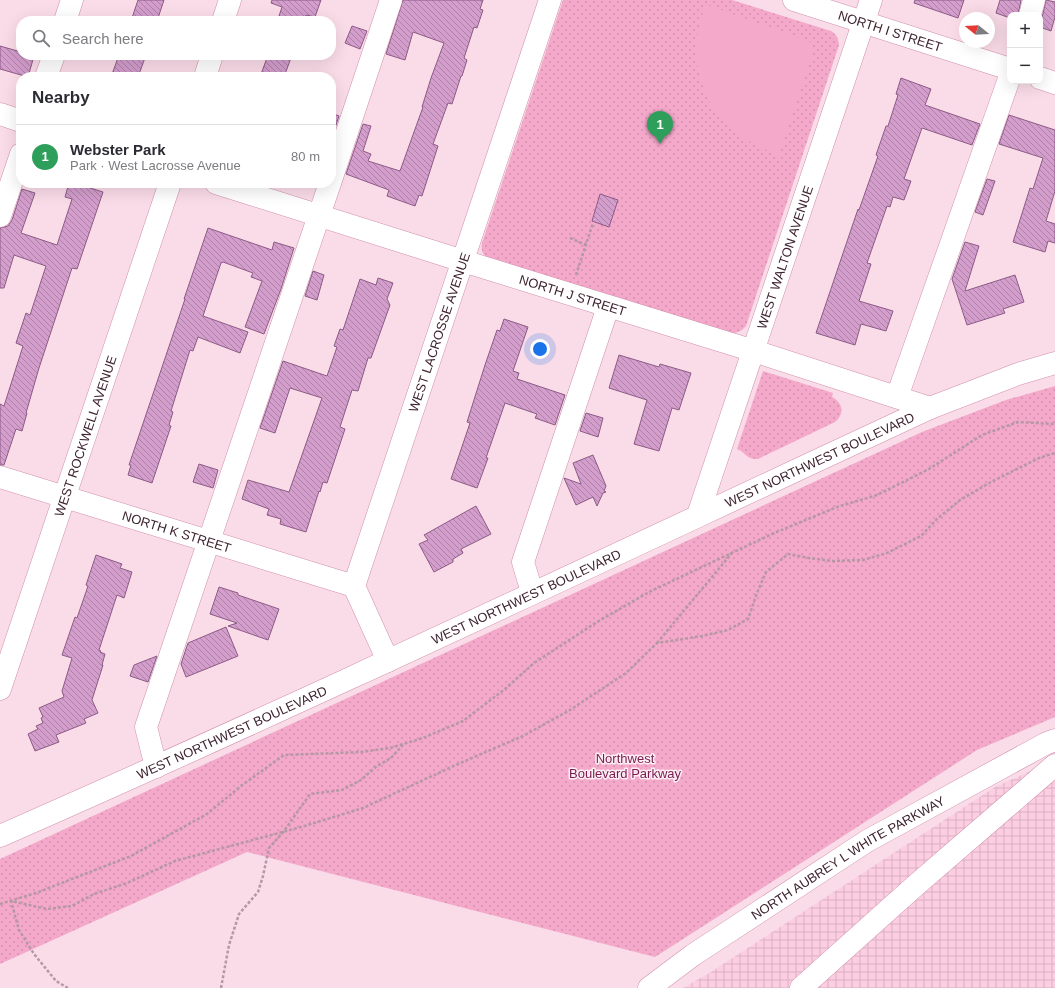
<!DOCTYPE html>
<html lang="en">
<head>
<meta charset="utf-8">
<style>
  body { margin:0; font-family:Arial,sans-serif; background:#f2f2f3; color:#2b2b33 }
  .controls { position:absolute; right:12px; top:12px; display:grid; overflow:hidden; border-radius:8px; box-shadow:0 4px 16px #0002 }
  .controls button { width:36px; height:36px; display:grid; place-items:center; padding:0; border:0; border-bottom:1px solid #e1e1e2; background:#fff; color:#2b2b33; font:20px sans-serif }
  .compass { position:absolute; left:959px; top:12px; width:36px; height:36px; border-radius:50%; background:#fff; box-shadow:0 4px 16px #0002; rotate:288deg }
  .you { position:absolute; left:540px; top:349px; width:14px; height:14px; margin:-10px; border:3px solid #fff; border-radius:50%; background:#1a73e8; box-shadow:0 0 0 6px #1a73e833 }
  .badge { display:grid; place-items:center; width:26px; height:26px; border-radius:50%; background:#111827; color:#fff; font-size:13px; font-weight:700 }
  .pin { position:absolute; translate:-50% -33px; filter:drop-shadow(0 1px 2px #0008) }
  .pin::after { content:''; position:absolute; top:21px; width:14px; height:12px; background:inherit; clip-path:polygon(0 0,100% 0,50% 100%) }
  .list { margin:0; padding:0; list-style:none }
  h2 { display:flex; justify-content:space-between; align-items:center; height:52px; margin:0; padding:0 16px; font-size:17px }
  h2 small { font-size:13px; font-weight:400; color:#7c7c81 }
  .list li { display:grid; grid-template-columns:26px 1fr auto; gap:12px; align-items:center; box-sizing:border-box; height:64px; padding:0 16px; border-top:1px solid #e1e1e2 }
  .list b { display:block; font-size:15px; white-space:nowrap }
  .list p { margin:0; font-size:13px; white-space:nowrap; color:#7c7c81 }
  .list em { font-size:13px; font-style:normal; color:#7c7c81 }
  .icon { flex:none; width:22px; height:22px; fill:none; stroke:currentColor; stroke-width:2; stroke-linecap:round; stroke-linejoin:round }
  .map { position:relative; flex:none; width:1055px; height:988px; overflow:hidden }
  .search { position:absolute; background:#fff; box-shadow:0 4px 16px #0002; left:16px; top:16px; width:320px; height:44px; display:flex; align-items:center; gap:10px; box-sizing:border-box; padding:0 14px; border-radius:16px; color:#7c7c81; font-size:15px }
  .panel { position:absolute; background:#fff; box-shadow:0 4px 16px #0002; left:16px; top:72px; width:320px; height:116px; border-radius:16px }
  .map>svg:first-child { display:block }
  .industrial { fill:url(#industrial-grid) }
  .grass { fill:url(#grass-dots) }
  .pitch { fill:#f4a8ca }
  .building { fill:url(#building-back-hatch); stroke:#8c5b86 }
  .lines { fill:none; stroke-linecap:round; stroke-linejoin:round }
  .minor-casing { stroke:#d18fad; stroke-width:23 }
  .major-casing { stroke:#d18fad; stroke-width:23 }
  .path { stroke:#b598a4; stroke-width:2.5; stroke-dasharray:3 2; stroke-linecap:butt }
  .minor { stroke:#fff; stroke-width:22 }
  .major { stroke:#fff; stroke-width:22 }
  .labels { text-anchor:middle; stroke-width:3; stroke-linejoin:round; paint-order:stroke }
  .street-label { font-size:13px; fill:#3f2431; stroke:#fdeef4 }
  .park-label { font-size:13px; fill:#791b50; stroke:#fdeef4 }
</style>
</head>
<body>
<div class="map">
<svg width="1055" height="988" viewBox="0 0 1055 988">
  <defs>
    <pattern id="industrial-grid" width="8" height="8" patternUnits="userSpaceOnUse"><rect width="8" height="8" fill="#fdcee2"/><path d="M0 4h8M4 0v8" fill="none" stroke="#dab1c2"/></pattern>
    <pattern id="grass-dots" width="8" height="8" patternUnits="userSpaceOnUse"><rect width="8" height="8" fill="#f4a8ca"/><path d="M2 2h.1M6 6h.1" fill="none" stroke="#d290ae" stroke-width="1.8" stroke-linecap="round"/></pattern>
    <pattern id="building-back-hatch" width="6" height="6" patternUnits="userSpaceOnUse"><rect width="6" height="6" fill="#d39dcc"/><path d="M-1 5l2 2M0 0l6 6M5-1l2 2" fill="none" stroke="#ad80a6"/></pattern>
  </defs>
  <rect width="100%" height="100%" fill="#fadce8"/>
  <!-- industrial -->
  <path class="industrial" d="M1055,760V988H683L711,972L995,787Z"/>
  <!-- grass -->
  <g class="grass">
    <path d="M563,0H732L831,31C837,35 838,38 839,45L746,326C741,332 736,333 728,334L488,258C482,254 481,251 482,243Z"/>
    <path d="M763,371L833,393L832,397C843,403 845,414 835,422L758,459C745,459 747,453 737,449Z"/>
    <path d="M1055,386V717L977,750L655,957L247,852L0,964V859L922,432L1006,400Z"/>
  </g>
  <!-- pitch -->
  <path class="pitch" d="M705,4L811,42L814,51L779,156C759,147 737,137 722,120C701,96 693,62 698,31C700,22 703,13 705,4Z"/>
  <!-- building -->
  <g class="building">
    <path d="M138,0H164L157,21H141L132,18Z"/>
    <path d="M272,0H321L315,17L306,15L304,21H295L279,16L282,7L271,3Z"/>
    <path d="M403,0H483L480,9L483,10L477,28L474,27L464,58L467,60L462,76H461L452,104L448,103L433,144L438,146L422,196L419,195L415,206L387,196L389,190L346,174L363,124L371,126L363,151L371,154L368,161L400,171L423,107H422L431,78L444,43L413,32L405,60L386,54Z"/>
    <path d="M915,0H964L958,18L914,3Z"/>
    <path d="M1000,0H1021L1018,15H1010V18L996,13Z"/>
    <path d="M1046,0L1055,2V17L1051,31L1040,27V22L1042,18Z"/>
    <path d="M352,26L367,31L360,49L345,43Z"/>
    <path d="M0,46L21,52V55L34,56L28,77L0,69Z"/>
    <path d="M119,55H146L138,77H111Z"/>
    <path d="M268,55H292L284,77H260Z"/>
    <path d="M901,78L931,89L925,105L980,124L972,145L922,128L904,179L911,181L904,200L893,197L890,207L887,206L867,263L871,264L859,301L893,311L886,331L861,324L855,345L816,333L858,209L859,210L878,156L876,155L886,126H888L898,95L896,94Z"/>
    <path d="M331,113L339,116L331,140Z"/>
    <path d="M1009,115L1055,130V191L1046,221L1055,224V243L1048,241L1045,252L1013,242L1030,188L1033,189L1043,158L999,144Z"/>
    <path d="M987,179L995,181L983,215L975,212Z"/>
    <path d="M69,183H74L103,192L77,269L72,268L39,368L26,413H27L22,431L16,429L4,465H0V404L4,406L23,346L16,343L26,313L30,315L46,266L14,255L4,288H0V228L8,226L12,220L22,189L35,193L21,233L57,245L72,199L65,197Z"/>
    <path d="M600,194L618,200L609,227L592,221Z"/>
    <path d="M208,228L272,250L274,242L294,248L281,289L264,334L245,327L262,281L251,277L253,273L223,262L221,263L203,316L248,332L240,353L198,337L193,351L190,350L171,411L173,412L169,425L171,426L152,483L128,475L131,465H129L185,299H184Z"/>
    <path d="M965,242L979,246L965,291L1015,275L1024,302L1003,309L1005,313L967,325L952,279Z"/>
    <path d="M313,271L324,275L317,300L305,296Z"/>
    <path d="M378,278L393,283L387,299L390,305L371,358H368L358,391L352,390L340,427L345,429L327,483L323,482L320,492L319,491L306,532L280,524L281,519L267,515L269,509L242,499L248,480L289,492L322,398L290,388L275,433L260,428L283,361L327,376L337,347L334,346L340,329L343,330L360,279L376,285Z"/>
    <path d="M504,319L528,327L513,371L519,373L517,379L565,395L555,425L535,418L537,414L505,403L486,458H488L477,488L451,479L470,423L467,422L485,365L497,330L500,331Z"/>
    <path d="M619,355L659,367L660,364L691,373L679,410L672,408L659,451L634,444L647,400L609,388Z"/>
    <path d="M586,413L603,418L598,437L580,431Z"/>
    <path d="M593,455L606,486L604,491L606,492L603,493L597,506L593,497L576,505L564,478L581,484L573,463Z"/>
    <path d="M199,464L218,470L213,488L193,482Z"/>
    <path d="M476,506L491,534L461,549L463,553L453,559V562L434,572L419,544L428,540L424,535Z"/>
    <path d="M96,555L122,564L120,568L132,572L124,598L117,595L99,650L101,651L100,652L105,654L102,665H103L92,700L98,713L84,719L86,723L56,735L59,742L35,751L28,734L38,729L36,726L43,723L41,718L43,717L39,708L64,697L62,691L72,658L62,655L75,617L77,618L88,586L86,585Z"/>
    <path d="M219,587L238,593V595L279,609L268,640L228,626L237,623L210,614Z"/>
    <path d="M226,627L238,656L186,677L181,664L188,643Z"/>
    <path d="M157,656L148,682L130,676L134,665Z"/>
  </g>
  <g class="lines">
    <!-- minor casing -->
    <g class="minor-casing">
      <g id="minor">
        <path id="s1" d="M794,0L1010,69"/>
        <path d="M1030,15L1034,0"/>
        <path d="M65,21L72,0"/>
        <path d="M223,21L230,0"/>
        <path d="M46,77L54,55"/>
        <path d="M205,77L212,55"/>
        <path d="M1040,78L1055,83"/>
        <path d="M0,114L21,121"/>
        <path d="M331,180L391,0"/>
        <path id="s2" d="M216,183L463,261L754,351L930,408"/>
        <path d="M0,216L21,154"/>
        <path d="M897,397L1010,76"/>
        <path id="s3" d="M0,477L354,586"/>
        <path id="s4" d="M698,515L871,0"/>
        <path d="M532,592L523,562L608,307"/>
        <path id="s5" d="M388,661L354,586L550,0"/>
        <path id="s6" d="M0,689L170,183"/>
        <path d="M156,767L146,727L330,183"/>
        <path id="s7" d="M649,988L693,955L867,841L1045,744L1055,740"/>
        <path d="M801,988L916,885L1055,765"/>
      </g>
    </g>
    <!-- major casing -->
    <g class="major-casing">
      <g id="major">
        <path id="s8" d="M0,836C312,699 620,552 930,408L1018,374L1055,363"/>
      </g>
    </g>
    <!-- path -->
    <g class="path">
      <path d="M570,238L586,245"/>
      <path d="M576,275L593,223"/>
      <path d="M657,643L732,553"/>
      <path d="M0,904L36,893L131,856L207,814L241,786L284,755L361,752L390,748L423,738L463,721L505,689L534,663L597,622L651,591L772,534L837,507L877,495L929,469L982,435L1018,422L1055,424"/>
      <path d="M68,988L56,981L34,954L19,930L11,901L47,909L72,906L94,894L127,883L175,861L301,827L363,808L458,764L523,736L570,710L626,673L657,643L702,636L728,630L748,619L757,593L766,572L788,554L809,558L832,561L863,560L887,553L921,536L937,519L960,500L991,482L1039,458L1055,453"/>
      <path d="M221,988L229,945L239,914L258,892L263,876L269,848L284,831L310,794L342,790L361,780L377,766L391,758L403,745"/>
    </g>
    <!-- minor -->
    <use href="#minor" class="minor"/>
    <!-- major -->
    <use href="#major" class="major"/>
  </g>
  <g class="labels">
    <!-- street labels -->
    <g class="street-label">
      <text dy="5" stroke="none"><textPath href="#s1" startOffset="101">NORTH I STREET</textPath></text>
      <text dy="5" stroke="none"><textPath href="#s4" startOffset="272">WEST WALTON AVENUE</textPath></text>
      <text dy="5" stroke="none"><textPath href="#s2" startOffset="374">NORTH J STREET</textPath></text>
      <text dy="5" stroke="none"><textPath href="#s5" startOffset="350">WEST LACROSSE AVENUE</textPath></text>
      <text dy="5" stroke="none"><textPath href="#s6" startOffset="267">WEST ROCKWELL AVENUE</textPath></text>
      <text dy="5" stroke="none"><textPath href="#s8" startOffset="902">WEST NORTHWEST BOULEVARD</textPath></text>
      <text dy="5" stroke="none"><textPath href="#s3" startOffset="185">NORTH K STREET</textPath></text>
      <text dy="5" stroke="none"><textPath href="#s8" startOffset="578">WEST NORTHWEST BOULEVARD</textPath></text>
      <text dy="5" stroke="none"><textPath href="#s8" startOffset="254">WEST NORTHWEST BOULEVARD</textPath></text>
      <text dy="5" stroke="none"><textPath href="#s7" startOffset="238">NORTH AUBREY L WHITE PARKWAY</textPath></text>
    </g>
    <!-- park labels -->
    <g class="park-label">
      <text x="625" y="763">Northwest<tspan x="625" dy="15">Boulevard Parkway</tspan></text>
    </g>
  </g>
</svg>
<div class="controls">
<button>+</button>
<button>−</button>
</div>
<svg class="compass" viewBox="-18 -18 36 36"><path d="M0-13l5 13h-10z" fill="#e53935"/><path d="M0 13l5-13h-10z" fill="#7c7c81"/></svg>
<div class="you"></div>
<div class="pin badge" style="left:660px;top:144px;background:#2e9e5b">1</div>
<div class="search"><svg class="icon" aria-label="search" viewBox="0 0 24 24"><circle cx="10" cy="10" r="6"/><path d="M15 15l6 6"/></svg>Search here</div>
<section class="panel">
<h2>Nearby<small></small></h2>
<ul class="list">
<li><span class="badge" style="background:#2e9e5b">1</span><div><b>Webster Park</b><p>Park · West Lacrosse Avenue</p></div><em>80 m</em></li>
</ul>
</section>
</div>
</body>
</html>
